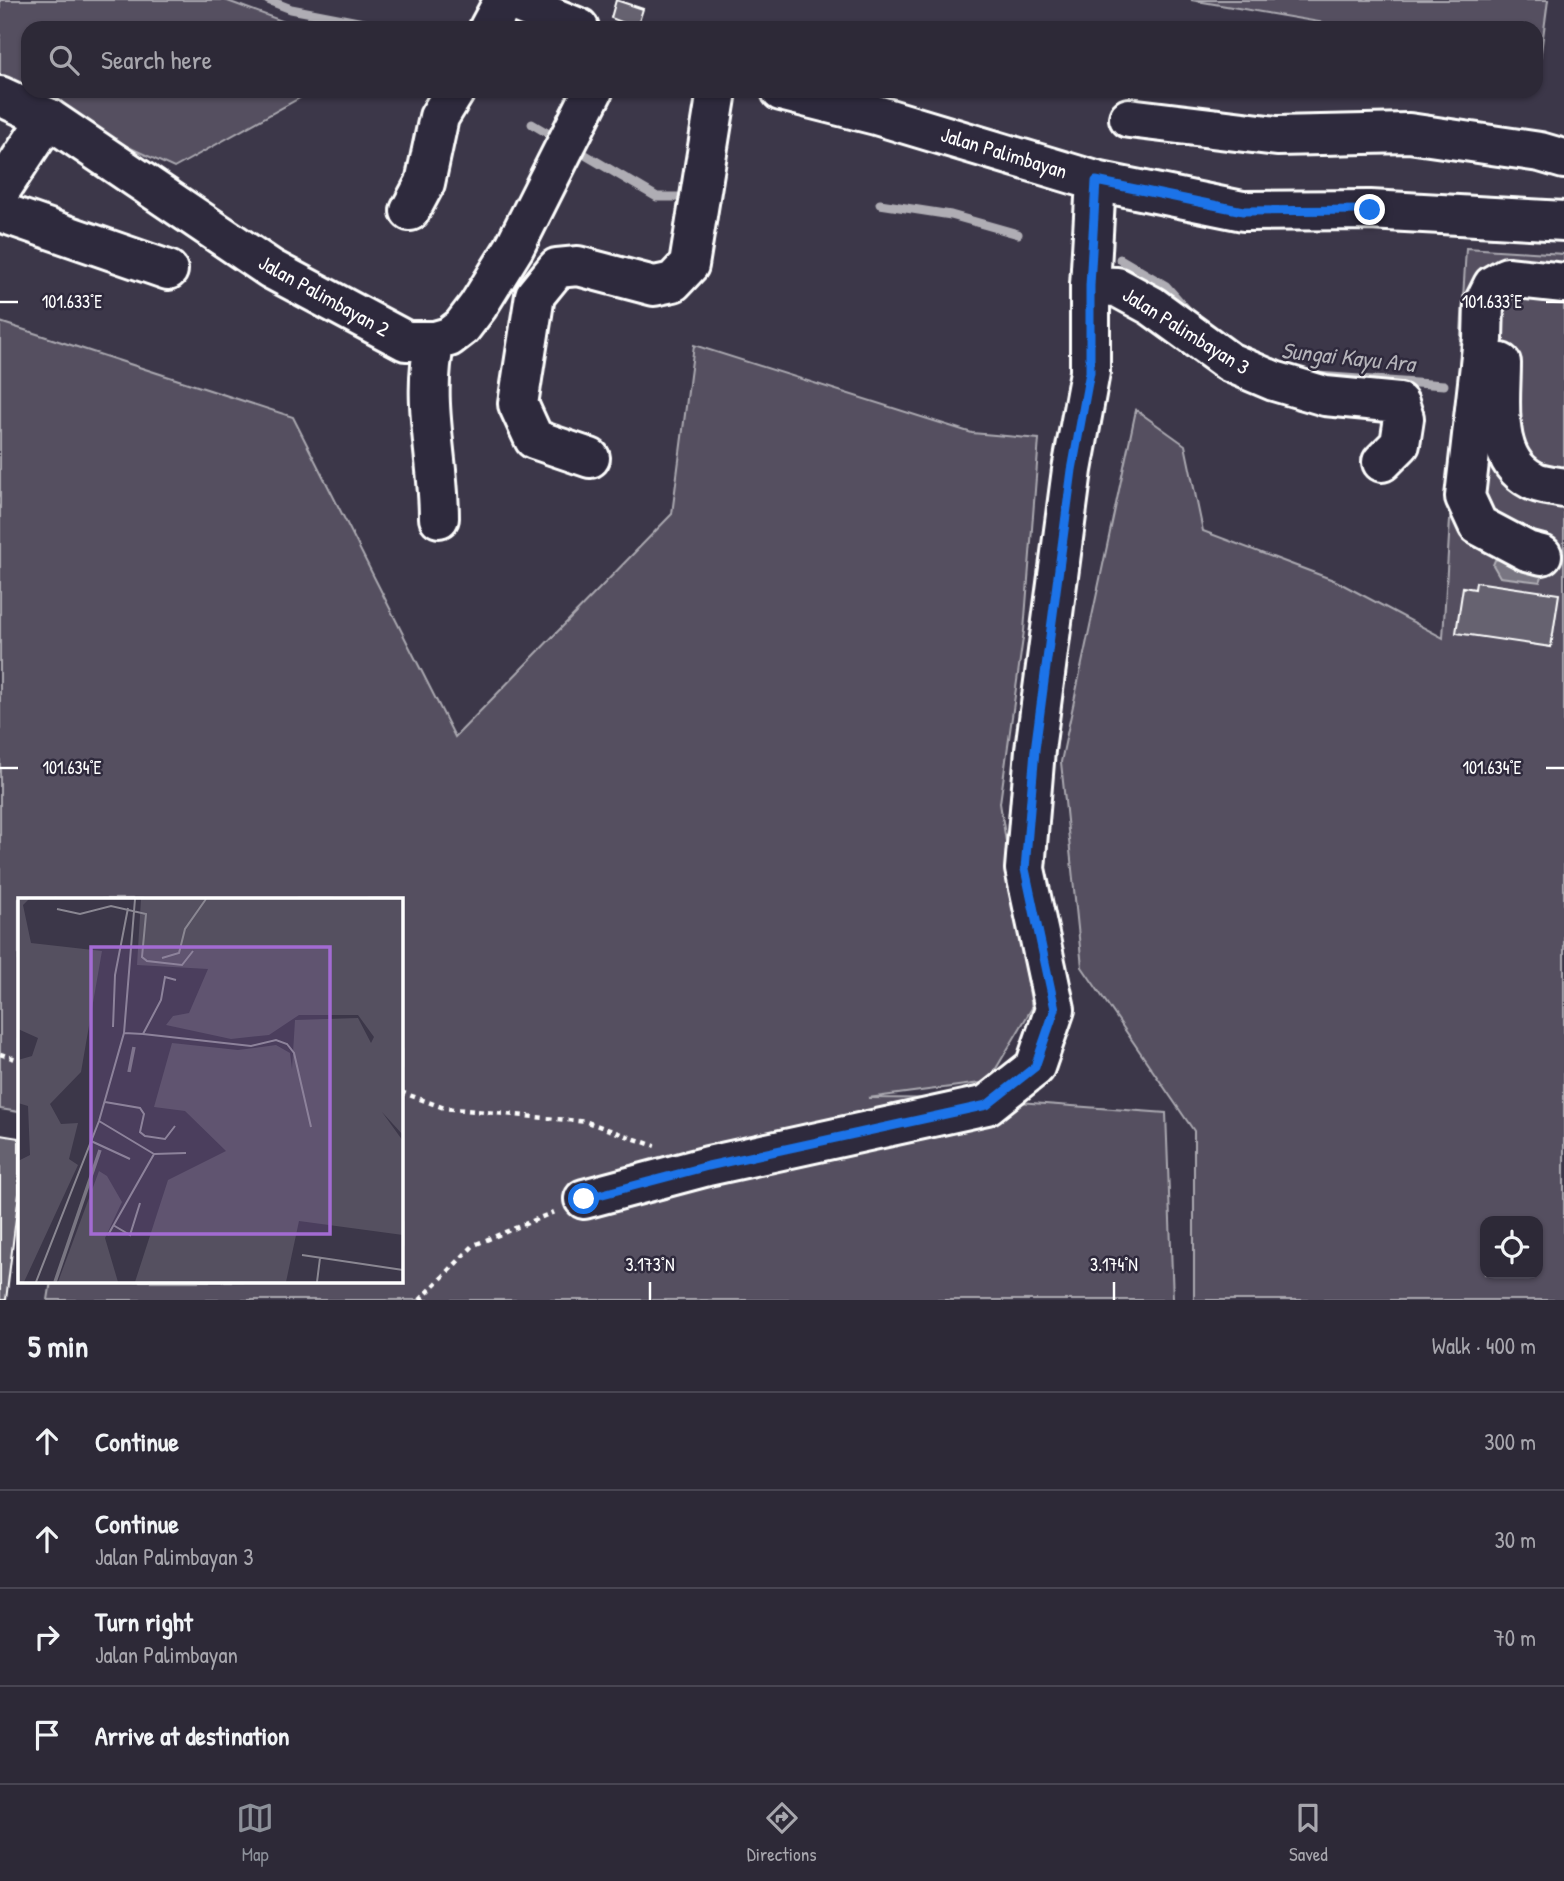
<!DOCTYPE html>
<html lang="en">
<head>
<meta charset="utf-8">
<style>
  body { margin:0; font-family:"Patrick Hand",sans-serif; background:#393542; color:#f1f3f6 }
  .controls { position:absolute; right:21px; bottom:21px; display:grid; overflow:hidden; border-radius:14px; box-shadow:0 2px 5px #0004 }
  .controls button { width:63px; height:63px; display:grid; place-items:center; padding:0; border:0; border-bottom:2px solid #484552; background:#2d2937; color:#f1f3f6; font:35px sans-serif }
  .stop { position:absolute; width:21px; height:21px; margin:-16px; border:5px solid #1a73e8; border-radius:50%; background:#fff }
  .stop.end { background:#1a73e8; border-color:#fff; box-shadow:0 2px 7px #0008 }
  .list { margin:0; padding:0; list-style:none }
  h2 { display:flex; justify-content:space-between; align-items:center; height:91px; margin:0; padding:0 28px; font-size:30px }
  h2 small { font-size:23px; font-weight:400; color:#a7a6ad }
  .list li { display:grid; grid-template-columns:46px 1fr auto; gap:21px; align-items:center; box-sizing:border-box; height:98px; padding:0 28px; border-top:2px solid #484552 }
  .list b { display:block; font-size:26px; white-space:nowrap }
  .list p { margin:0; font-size:23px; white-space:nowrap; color:#a7a6ad }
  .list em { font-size:23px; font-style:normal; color:#a7a6ad }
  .icon { flex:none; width:38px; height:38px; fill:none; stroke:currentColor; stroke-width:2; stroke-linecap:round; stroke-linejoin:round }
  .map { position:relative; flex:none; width:1564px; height:1300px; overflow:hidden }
  .search { position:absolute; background:#2d2937; box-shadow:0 2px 5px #0004; left:21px; right:21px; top:21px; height:77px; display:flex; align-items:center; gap:18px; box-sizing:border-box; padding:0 24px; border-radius:21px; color:#a7a6ad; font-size:26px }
  .sheet { height:483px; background:#2d2937 }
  nav { display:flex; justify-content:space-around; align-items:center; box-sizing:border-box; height:98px; border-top:2px solid #484552; background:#2d2937; font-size:19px; color:#a7a6ad }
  nav a { display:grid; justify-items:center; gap:4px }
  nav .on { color:#8c9099 }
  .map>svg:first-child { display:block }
  .green { fill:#555060; stroke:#aaa8b0; stroke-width:2; fill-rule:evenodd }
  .water { fill:#797682; stroke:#afadb4; stroke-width:2 }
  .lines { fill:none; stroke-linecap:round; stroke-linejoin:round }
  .stream { stroke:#afadb4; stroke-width:9 }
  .building { fill:#666270; stroke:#fff; stroke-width:2 }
  .minor-casing { stroke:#fff; stroke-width:44 }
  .path { stroke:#fff; stroke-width:4.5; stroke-dasharray:5 5; stroke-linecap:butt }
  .minor { stroke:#2f2a3d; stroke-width:38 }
  .route { stroke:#1a73e8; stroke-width:9 }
  .ticks { fill:none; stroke:#fff; stroke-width:2.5 }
  .labels { text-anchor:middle; stroke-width:5; stroke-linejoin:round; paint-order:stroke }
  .street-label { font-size:21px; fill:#fff; stroke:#2f2a3d }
  .water-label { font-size:23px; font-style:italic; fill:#b5b4ba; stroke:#2f2a3d }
  .inset-river { fill:none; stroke:#797682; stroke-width:3.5 }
  .inset-road { fill:none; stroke:#8a8792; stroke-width:2 }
  .view { fill:#a36bd2; fill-opacity:0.15; stroke:#a36bd2; stroke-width:3.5 }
  .inset-edge { fill:none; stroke:#fff; stroke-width:3.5 }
  .ticks-label { font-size:18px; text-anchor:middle; fill:#fff; stroke:#2f2a3d; stroke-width:5; stroke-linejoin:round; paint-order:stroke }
</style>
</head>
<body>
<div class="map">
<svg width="1564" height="1300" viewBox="0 0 1564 1300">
  <rect width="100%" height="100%" fill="#3c3749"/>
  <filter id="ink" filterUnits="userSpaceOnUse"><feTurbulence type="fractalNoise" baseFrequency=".0143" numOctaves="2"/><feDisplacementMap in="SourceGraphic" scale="14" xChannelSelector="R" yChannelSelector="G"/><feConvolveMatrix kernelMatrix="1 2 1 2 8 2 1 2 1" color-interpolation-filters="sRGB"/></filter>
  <g filter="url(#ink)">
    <!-- green -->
    <g class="green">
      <path d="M0,0H225L301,28H28V91H312L174,168L0,88Z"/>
      <path d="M1191,0H1548L1540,60L1536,59V28H1354Z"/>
      <path d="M1466,248L1564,254V1300H1194V1131L1082,967L1061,762L1136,410L1185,445L1203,531L1336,581L1443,638ZM1485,1221H1538V1274H1485Z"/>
      <path d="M0,322L293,417L455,737L672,514L694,345L972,433L1039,439L1024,631L1000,803L1032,1008L988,1082L868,1098L979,1099L1166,1113L1173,1300H48L51,1281H401V899H19V1112L0,1109Z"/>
    </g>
    <!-- water -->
    <path class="water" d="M1506,557L1540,570L1543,574L1540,582L1500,577L1493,565L1495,560Z"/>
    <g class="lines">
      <!-- stream -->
      <g class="stream">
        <path d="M268,0L291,9L389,28"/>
        <path d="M532,124L554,137"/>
        <path d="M582,153L657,197H685"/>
        <path d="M880,204L951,215L1018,234"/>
        <path d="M1120,259L1166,286L1190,313"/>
        <path d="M1317,376L1444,385"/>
      </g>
    </g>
    <!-- building -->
    <g class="building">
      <path d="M616,0L643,9L637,28L611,18Z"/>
      <path d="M1476,582L1559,594L1551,647L1456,633L1463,587L1475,589Z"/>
      <path d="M0,1135L19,1138V1193L6,1300H0Z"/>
    </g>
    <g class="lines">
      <!-- minor casing -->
      <g class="minor-casing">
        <g id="minor">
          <path d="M510,0L579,28"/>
          <path d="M489,28L504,0"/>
          <path d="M781,91L876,115L1096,181L1243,211L1370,210L1564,221"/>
          <path d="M0,96L48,118L271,269L406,341H435L449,337L462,327L478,306L514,248L593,91"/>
          <path d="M1129,118L1277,136L1409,133L1540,152L1564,159"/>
          <path d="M1096,181L1090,286L1117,287L1152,306L1229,362L1274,381L1325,396L1399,403L1404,418L1400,444L1382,462"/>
          <path d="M0,191L48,118"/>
          <path d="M410,211L425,183L439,117L455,91"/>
          <path d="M0,212L168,270"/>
          <path d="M435,341C421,400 439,458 439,518"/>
          <path d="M1501,363C1501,401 1491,459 1532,480C1540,485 1554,486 1564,488"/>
          <path d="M590,458L534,439L518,404L535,295L557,268L578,266L654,286L673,282L689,265L717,91"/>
          <path d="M1542,555L1527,551L1478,525L1465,497L1483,339L1484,303L1493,285L1507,277L1564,283"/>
          <path d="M584,1199L708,1166L987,1105L1035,1067L1055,1009L1025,869L1035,750L1072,470L1090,372V286"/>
        </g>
      </g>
      <!-- path -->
      <g class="path">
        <path d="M0,1054L19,1060"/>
        <path d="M401,1092L444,1108L587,1122L655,1146"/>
        <path d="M420,1300L474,1245L554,1212"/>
      </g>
      <!-- minor -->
      <use href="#minor" class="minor"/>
    </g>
  </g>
  <g class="lines" filter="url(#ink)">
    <!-- route -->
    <path class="route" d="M584,1199L708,1166L987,1105L1035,1067L1055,1009L1025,869L1035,750L1072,470L1090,372V286L1096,181L1243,211L1370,210"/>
  </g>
  <!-- ticks -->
  <path class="ticks" d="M0,302H18M1546,302H1564M0,768H18M1546,768H1564M650,1282V1300M1114,1282V1300"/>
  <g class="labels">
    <!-- street labels -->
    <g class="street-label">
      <text transform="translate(1004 153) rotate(17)" y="7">Jalan Palimbayan</text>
      <text transform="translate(324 296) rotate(29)" y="7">Jalan Palimbayan 2</text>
      <text transform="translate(1186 331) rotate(32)" y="7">Jalan Palimbayan 3</text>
    </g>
    <!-- water labels -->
    <g class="water-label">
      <text transform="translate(1348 357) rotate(6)" y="8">Sungai Kayu Ara</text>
    </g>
  </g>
  <!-- overview -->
  <g transform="translate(18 898)">
    <rect width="385" height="385" fill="#3c3749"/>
    <path d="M0,1H11L5,7L13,45L84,53L63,174L32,206L43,226L60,225L51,261L60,267L6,384H0V263L12,257L10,208L0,205V162L14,158L20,140L0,131ZM123,1H385V237L364,214L385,243V337L281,323L268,384H117L150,282L208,253L167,213L136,209L154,145L220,152L258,147L272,155L274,171L277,122L340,120L353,145L356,139L340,117H281L251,137L213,141L148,127L155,118L171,115L190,71L119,67ZM81,273L89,278L104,304L87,340L100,384H40Z" fill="#555060"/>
    <path class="inset-river" d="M111,174L116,149M37,384L82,252"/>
    <path class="inset-road" d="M39,11L62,16L93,8L128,16L124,59L129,63L164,67L175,53M144,60L161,55L167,31L188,1M95,129L97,77L110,10M106,135L125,136L143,102L147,79L158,82M125,136L233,148L258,142L269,146L276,155L293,229M87,204L122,210L126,216L122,234L127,238L147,241L157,228M81,223L136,256L90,337M73,243L112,261M136,256L168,255M95,327L112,337L122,305M284,357L385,372M18,384L81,223L106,135L117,1M299,384L302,360"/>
    <path class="view" d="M73,49H312V336H73Z"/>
    <rect width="385" height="385" class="inset-edge"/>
  </g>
  <g class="ticks-label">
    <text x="1492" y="308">101.633°E</text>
    <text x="72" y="308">101.633°E</text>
    <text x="1492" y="774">101.634°E</text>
    <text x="72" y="774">101.634°E</text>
    <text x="650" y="1271">3.173°N</text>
    <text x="1114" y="1271">3.174°N</text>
  </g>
</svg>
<div class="controls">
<button><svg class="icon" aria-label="locate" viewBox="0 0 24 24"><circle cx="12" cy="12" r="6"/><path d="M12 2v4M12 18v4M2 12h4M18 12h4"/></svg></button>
</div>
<div class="stop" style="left:584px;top:1199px"></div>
<div class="stop end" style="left:1370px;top:210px"></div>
<div class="search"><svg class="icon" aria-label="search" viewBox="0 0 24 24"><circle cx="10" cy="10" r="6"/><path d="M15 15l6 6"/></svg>Search here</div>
</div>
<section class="sheet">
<h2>5 min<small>Walk · 400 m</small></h2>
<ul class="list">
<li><svg class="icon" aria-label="ahead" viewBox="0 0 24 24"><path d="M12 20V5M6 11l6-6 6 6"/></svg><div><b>Continue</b></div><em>300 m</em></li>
<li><svg class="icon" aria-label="ahead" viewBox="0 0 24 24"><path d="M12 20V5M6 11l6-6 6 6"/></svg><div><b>Continue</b><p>Jalan Palimbayan 3</p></div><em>30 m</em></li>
<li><svg class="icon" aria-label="right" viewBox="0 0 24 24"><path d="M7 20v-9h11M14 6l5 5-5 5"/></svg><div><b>Turn right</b><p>Jalan Palimbayan</p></div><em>70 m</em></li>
<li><svg class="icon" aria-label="arrive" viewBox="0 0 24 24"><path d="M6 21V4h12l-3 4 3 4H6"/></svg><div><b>Arrive at destination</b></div></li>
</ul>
</section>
<nav>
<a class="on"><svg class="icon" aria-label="map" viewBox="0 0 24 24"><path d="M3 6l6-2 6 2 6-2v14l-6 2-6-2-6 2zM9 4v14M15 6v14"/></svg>Map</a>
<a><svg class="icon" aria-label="directions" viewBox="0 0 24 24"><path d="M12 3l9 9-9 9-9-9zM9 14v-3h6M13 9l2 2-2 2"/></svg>Directions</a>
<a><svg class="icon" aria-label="saved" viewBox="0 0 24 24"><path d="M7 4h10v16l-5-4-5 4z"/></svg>Saved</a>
</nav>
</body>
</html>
